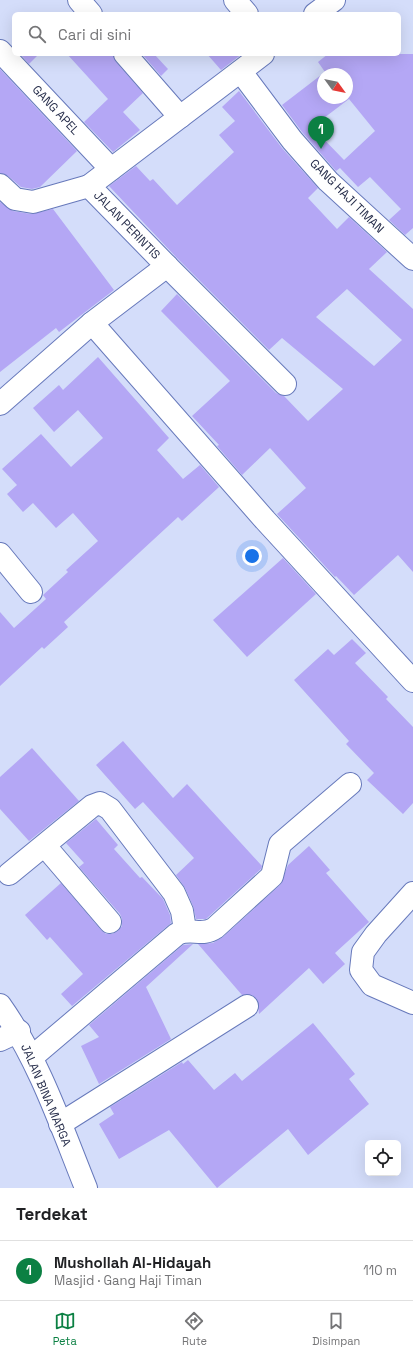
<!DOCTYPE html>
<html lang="id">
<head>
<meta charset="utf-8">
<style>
  body { margin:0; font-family:"Space Grotesk",sans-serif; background:#f6f6f6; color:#202124 }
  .controls { position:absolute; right:12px; bottom:12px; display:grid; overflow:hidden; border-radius:6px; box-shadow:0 4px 16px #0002 }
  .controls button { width:36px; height:36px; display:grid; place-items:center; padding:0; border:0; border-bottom:1px solid #e0e0e0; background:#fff; color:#202124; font:20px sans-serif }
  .compass { position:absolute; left:317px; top:68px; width:36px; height:36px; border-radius:50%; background:#fff; box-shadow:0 4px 16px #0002; rotate:123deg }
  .you { position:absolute; left:252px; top:556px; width:14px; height:14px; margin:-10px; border:3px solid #fff; border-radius:50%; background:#1a73e8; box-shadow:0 0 0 6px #1a73e833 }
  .badge { display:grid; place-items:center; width:26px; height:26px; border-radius:50%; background:#0b8043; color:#fff; font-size:13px; font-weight:700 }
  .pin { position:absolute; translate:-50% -33px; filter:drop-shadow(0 1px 2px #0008) }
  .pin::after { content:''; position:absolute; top:21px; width:14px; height:12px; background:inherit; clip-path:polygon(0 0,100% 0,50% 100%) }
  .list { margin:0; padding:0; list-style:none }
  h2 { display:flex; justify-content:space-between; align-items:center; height:52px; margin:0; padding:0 16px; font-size:17px }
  h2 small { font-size:13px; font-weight:400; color:#757577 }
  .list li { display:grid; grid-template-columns:26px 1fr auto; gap:12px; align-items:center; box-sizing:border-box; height:60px; padding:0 16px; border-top:1px solid #e0e0e0 }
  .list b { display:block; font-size:15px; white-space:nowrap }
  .list p { margin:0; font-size:13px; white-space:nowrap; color:#757577 }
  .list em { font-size:13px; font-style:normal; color:#757577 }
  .icon { flex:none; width:22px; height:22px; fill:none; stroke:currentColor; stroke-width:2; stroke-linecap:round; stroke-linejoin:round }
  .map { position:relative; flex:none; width:413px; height:1188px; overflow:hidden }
  .search { position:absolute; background:#fff; box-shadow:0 4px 16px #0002; left:12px; right:12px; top:12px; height:44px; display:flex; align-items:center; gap:10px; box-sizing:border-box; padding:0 14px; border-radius:6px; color:#757577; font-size:15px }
  .sheet { height:112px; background:#fff }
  nav { display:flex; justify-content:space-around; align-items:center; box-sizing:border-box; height:56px; border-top:1px solid #e0e0e0; background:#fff; font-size:11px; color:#757577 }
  nav a { display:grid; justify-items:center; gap:2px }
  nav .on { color:#0b8043 }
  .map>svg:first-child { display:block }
  .building { fill:#b4a7f5; fill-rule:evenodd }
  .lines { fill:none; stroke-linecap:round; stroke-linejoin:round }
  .minor-casing { stroke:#6779bb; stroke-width:24 }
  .minor { stroke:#fff; stroke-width:22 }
  .labels { text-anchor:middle; stroke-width:3.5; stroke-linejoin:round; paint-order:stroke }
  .street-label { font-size:12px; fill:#282f4c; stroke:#fff }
</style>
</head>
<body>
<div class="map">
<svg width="413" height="1188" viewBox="0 0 413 1188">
  <rect width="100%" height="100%" fill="#d4ddfa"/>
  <!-- building -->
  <g class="building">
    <path d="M20,54H39L29,64Z"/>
    <path d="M67,54H113L116,62L143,93L123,112L140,130L113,152L84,122L108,99Z"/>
    <path d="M142,54H154L168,69L161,76Z"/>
    <path d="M207,54H242L221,70Z"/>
    <path d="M328,54H413V228L405,235L389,220L401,209L370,177L358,187L340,168L336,171L302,132L282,105L325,72L318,62ZM323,74H347V98H323ZM349,99L375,131L344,160L312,127Z"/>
    <path d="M0,69L77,151L40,187L32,189L21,187L8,176L0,173Z"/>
    <path d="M239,91L282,148L318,188L308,198L337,229L349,217L387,252L369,269L413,309V572L398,555L354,595L336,576L335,577L277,514L306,488L270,448L242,475L217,446L219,445L192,416L230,381L161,311L177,294L276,393L284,396L308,421L343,389L282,338L269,350L176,257L109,186L136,166L150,181L153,179L177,205L234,152L219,135L235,121L222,107ZM347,289L402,340L374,366L316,317Z"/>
    <path d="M0,202L13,211L31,214L53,209L114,290L59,332L56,328L0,372Z"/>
    <path d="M98,357L169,438L157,450L183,479L200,465L219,487L182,521L178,517L64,622L68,627L44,649L42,647L0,686V612L14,628L46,599L43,595L68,572L66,570L98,541L73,513L56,528L33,503L23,512L7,494L17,485L2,469L41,434L71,467L103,438L78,410L54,432L33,408L59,385L63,390Z"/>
    <path d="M283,558L316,594L247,657L213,620Z"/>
    <path d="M352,639L366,653L355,663L388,697L386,699L413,727V803L403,814L367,780L374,773L346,744L349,741L294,680L328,649L334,655Z"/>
    <path d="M123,741L173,798L187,784L262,866L261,869L206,919H196L193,906L185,888L176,875L194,858L143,802L135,809L96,765Z"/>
    <path d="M32,748L79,801L29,841L0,809V777Z"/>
    <path d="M96,819L118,845L114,849L140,878L142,877L163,899L170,915L171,923L72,1006L61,994L83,974L50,937L47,940L25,915L61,883L101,930L106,934H112L118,931L122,926V919L120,914L79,867L84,863L66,843Z"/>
    <path d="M309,846L330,870L326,873L369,922L335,953L345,964L323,984L309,968L259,1014L257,999L252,995H242L198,944L213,943L223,937L280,885L288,865Z"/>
    <path d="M193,944L146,987L171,1039L99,1084L81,1046L99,1037L89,1025L183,945Z"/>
    <path d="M313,1023L355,1074L349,1079L369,1104L308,1155L288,1129L217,1188L169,1130L119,1159L99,1124L114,1114L110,1107L182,1062L183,1064L188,1060L214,1090L235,1073L242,1081Z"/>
  </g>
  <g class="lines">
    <!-- minor casing -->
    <g class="minor-casing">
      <g id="minor">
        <path d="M79,0L91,14"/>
        <path d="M235,0L247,14"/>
        <path d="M315,14L334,0"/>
        <path d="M0,51L111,169"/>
        <path d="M125,54L180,117"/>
        <path d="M241,72L292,140L328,181L413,259"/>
        <path d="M0,185L15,199L33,202L89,186"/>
        <path d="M167,266L285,384"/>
        <path d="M92,323L265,520L413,681"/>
        <path d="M0,404L92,323L167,266L89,186L263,54"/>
        <path d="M0,554L31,592"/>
        <path d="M45,846L110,922"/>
        <path d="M9,874L92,806L100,803L110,809L174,893L182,911L185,930"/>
        <path d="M413,893L376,934L363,952L361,970L372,985L413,1003"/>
        <path d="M0,1005C39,1060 61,1126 86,1188"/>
        <path d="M0,1040L19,1031"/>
        <path d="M32,1057L177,934C191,927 202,937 215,928L272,876L280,844L350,784"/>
        <path d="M60,1124L247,1006"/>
      </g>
    </g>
    <!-- minor -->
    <use href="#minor" class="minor"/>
  </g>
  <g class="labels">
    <!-- street labels -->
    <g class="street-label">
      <text transform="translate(56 110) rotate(47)" y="4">GANG APEL</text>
      <text transform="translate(347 196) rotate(45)" y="4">GANG HAJI TIMAN</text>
      <text transform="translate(127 225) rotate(46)" y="4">JALAN PERINTIS</text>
      <text transform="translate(46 1095) rotate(67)" y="4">JALAN BINA MARGA</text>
    </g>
  </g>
</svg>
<div class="controls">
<button><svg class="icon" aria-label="locate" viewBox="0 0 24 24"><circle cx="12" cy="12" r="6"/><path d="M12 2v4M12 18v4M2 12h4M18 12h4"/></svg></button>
</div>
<svg class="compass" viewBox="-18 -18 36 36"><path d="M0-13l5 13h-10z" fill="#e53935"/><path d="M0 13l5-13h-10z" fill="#757577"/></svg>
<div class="you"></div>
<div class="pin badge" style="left:321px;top:149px">1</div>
<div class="search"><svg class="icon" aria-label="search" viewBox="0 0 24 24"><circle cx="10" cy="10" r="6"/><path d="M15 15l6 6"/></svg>Cari di sini</div>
</div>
<section class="sheet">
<h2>Terdekat<small></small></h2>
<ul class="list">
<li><span class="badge">1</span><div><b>Mushollah Al-Hidayah</b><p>Masjid · Gang Haji Timan</p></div><em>110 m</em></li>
</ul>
</section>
<nav>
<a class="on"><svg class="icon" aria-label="map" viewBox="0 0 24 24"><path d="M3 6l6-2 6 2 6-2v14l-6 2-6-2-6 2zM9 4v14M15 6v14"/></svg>Peta</a>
<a><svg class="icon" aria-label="directions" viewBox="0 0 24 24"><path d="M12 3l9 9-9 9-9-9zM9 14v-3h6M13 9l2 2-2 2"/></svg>Rute</a>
<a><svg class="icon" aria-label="saved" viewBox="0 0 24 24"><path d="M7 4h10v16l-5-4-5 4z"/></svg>Disimpan</a>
</nav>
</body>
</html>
